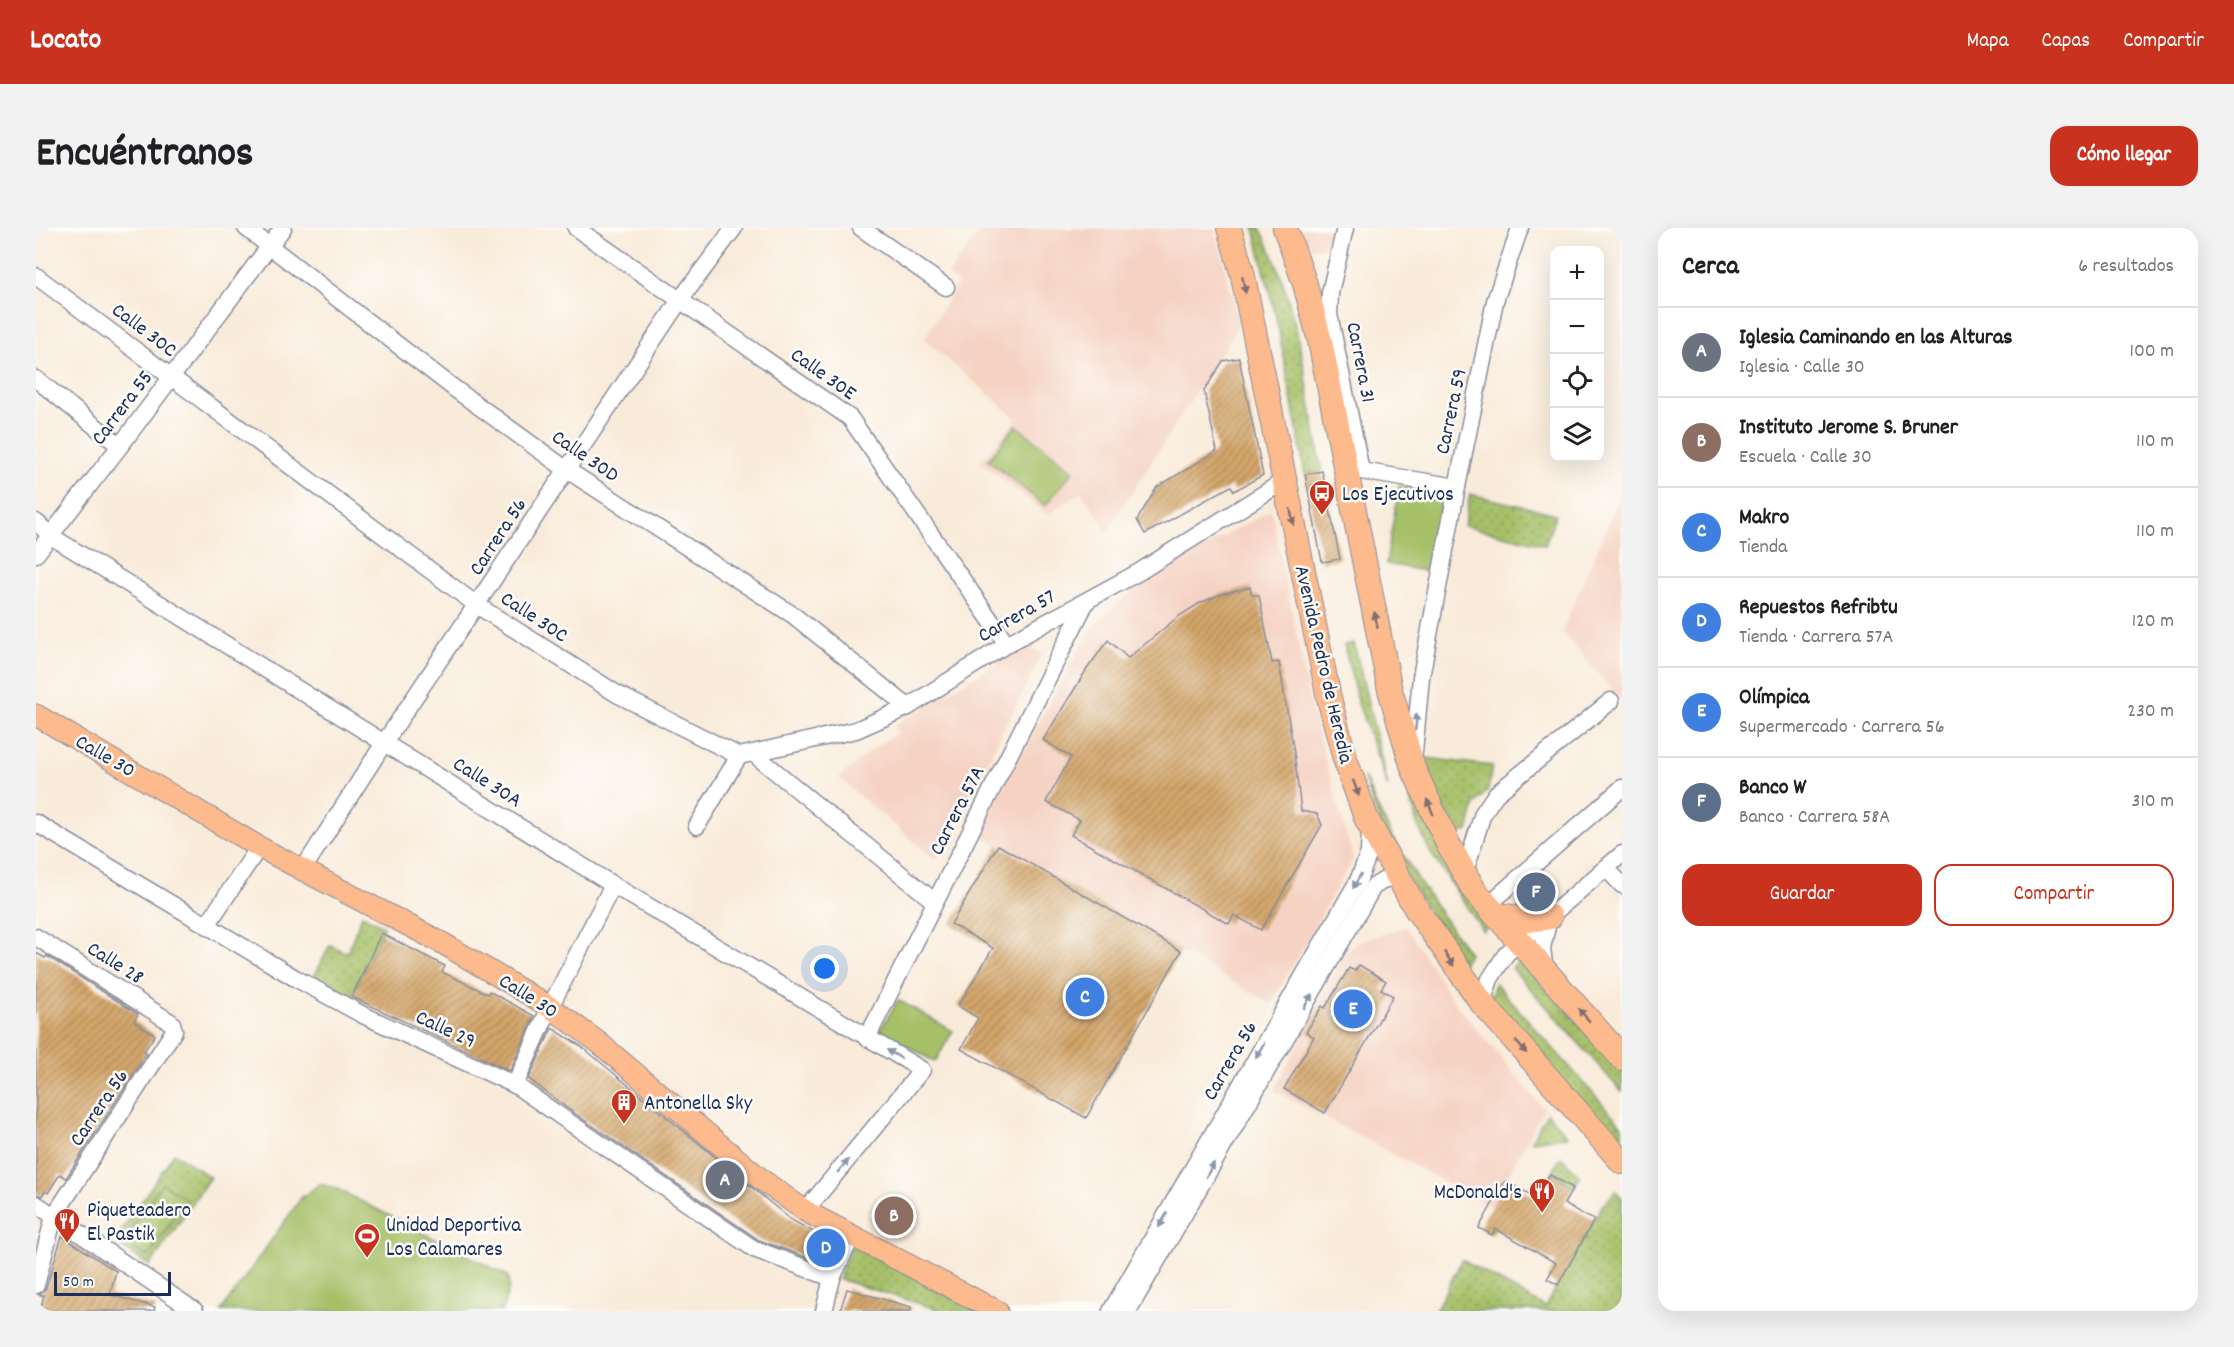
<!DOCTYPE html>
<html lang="es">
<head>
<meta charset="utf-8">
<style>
  body { margin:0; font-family:Dekko,sans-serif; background:#f2f2f2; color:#202124 }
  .controls { position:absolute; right:18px; top:18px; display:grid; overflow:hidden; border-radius:12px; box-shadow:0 6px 24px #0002 }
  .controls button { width:54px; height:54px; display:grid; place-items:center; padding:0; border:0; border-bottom:2px solid #e0e0e0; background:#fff; color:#202124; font:30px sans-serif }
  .scale { position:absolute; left:18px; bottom:15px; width:117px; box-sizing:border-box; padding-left:6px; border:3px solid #1b2f5e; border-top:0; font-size:16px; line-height:21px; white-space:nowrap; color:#1b2f5e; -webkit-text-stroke:4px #fdfcf7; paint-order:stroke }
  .you { position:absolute; left:789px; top:741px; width:21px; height:21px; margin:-15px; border:4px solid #fff; border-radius:50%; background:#1a73e8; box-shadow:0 0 0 9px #1a73e833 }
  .badge { display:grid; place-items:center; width:39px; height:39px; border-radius:50%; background:#c8321e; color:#fff; font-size:20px; font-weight:700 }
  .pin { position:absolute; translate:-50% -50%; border:3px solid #fff; box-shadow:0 2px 6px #0006 }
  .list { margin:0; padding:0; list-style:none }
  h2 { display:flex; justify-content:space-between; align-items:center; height:78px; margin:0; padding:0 24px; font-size:26px }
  h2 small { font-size:20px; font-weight:400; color:#757577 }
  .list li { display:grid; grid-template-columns:39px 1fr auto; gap:18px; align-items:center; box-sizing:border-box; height:90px; padding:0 24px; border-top:2px solid #e0e0e0 }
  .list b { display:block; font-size:22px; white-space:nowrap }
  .list p { margin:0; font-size:20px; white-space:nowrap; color:#757577 }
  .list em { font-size:20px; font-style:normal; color:#757577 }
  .actions { display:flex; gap:12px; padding:18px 24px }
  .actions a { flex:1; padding:14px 0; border:2px solid #c8321e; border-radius:18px; text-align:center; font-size:21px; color:#c8321e }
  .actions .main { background:#c8321e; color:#fff }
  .icon { flex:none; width:33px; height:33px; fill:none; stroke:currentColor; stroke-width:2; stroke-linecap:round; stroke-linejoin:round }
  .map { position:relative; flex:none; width:1586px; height:1083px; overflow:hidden; border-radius:18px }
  header { display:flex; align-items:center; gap:36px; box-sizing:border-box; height:84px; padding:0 30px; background:#c8321e; color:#fff }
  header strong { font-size:28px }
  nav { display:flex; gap:33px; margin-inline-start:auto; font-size:21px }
  .intro { display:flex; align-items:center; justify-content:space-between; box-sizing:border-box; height:144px; padding:0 36px }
  h1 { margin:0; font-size:42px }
  .button { padding:15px 27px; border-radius:18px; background:#c8321e; color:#fff; font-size:21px; font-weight:700 }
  main { display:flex; gap:36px; padding:0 36px }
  aside { flex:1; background:#fff; border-radius:18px; box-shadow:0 6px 24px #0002 }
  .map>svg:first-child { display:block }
  .built { fill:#f5d2c2 }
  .green { fill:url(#green-dots); stroke:#607862; stroke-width:1.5 }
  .pitch { fill:#a6c067; stroke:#607862; stroke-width:1.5 }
  .building { fill:url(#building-hatch) }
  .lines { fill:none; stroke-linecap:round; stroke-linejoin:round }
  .minor-casing { stroke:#8a8d9c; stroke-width:19 }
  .major-casing { stroke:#8a8d9c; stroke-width:23 }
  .highway-casing { stroke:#8a8d9c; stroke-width:26 }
  .minor { stroke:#fff; stroke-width:16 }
  .major { stroke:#fcba8d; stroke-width:21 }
  .highway { stroke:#fcba8d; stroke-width:24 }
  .oneway { fill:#806e73 }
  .oneway2 { fill:#8d97ae }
  .labels { text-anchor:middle; stroke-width:5; stroke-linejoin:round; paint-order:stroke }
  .street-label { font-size:21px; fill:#1b2f5e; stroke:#fdfcf7 }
  .poi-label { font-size:21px; fill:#1b2f5e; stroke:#fdfcf7; text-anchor:start }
</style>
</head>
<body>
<header>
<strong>Locato</strong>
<nav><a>Mapa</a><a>Capas</a><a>Compartir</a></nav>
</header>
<div class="intro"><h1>Encuéntranos</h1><a class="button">Cómo llegar</a></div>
<main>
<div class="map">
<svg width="1586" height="1083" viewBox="0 0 1586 1083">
  <defs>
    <pattern id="green-dots" width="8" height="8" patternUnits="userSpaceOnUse" patternTransform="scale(1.5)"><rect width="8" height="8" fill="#a6c067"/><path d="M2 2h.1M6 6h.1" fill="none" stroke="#869c58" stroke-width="1.8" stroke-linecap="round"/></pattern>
    <pattern id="building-hatch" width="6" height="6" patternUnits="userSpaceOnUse" patternTransform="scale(1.5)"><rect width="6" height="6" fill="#d4a66a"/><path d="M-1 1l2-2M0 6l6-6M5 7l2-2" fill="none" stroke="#ab885a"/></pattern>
  </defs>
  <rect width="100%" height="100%" fill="#fdfcf7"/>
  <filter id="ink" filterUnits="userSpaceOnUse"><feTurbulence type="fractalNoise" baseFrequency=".0167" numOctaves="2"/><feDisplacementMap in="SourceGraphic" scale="12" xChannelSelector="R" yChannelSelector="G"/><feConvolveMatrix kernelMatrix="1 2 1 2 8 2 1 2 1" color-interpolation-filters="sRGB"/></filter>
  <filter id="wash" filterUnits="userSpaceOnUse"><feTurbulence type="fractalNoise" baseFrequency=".008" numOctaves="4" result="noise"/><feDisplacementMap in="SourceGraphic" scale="24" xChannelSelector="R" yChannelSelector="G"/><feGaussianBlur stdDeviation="1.35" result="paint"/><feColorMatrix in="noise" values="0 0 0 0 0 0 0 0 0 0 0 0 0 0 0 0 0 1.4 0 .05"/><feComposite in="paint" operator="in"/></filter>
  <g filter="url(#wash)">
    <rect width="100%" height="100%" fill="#f9ebda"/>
    <!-- built -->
    <g class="built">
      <path d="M946,0H1178L1204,95L1071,303L1046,264L1011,286L944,234L981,191L888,111L922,55L912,47Z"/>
      <path d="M1262,0H1301L1297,21L1271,20Z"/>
      <path d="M1586,263V472L1526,404Z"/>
      <path d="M1235,282L1275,480L1317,631L1235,776L941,605L1045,418L1060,395L1107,354Z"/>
      <path d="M991,417L1006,427L900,632L803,550L839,519L862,505L858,497Z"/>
      <path d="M1369,698L1421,778L1508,881L1455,979L1238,862L1308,727L1321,715Z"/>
    </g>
    <!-- green -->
    <g class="green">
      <path d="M1218,0H1224C1263,73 1271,162 1286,243L1269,246L1242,98Z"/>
      <path d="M1434,266L1520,286L1509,317L1428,298Z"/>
      <path d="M1318,415L1352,559L1322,475L1308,417Z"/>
      <path d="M1390,530L1456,538L1452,562L1439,576L1432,603L1417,606L1388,543Z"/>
      <path d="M1367,546L1455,694L1447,703L1394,624L1381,596Z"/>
      <path d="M1328,549C1354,613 1392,669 1433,725L1427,736C1388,677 1347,618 1328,549Z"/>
      <path d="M326,687L348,698L315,770L278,749L294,717L311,725Z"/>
      <path d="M1484,732L1586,842V864L1476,740Z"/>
      <path d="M1459,755L1586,898V922L1453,775Z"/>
      <path d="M1511,885L1532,908L1495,913Z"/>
      <path d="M138,925L174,949L114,1038L78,1014Z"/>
      <path d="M1525,929L1544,948L1538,959L1515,946Z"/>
      <path d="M1580,963L1586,970V1083H1399L1426,1032L1509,1079L1566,978Z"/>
      <path d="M816,1017L943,1083H907L802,1051Z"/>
    </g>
    <!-- pitch -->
    <g class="pitch">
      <path d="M980,197L1037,243L1009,278L952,232Z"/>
      <path d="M1363,258L1407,265L1394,344L1350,336Z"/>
      <path d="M862,772L917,803L899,834L844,802Z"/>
      <path d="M126,955L150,971L112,1029L87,1013Z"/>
      <path d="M284,956L299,960L472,1048L473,1060L466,1083H185L266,969Z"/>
    </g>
    <g id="blocks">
      <!-- building -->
      <g class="building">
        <path d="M1203,130L1227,247L1198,263L1195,258L1109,306L1101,292L1121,259L1181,223L1168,163L1187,133Z"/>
        <path d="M1286,243L1304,331L1286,334L1269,246Z"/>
        <path d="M1214,359L1216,367H1223L1236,435L1243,434L1258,525L1265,583L1281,586L1286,597L1225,702L1198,687L1193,696L1035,607L1044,592L1010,574L1035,529L1007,512L1051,441L1072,412L1092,430L1143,388L1164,375L1185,366Z"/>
        <path d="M962,617L1145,723L1050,890L925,821L942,790L922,778L957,720L915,696Z"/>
        <path d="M345,705L409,738L406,744L452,766L453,763L498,788L474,843L316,769Z"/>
        <path d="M0,725L9,730L11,728L102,786L98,793L119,807L108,823L111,825L30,950L24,946L12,965L9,963L6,968L0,966Z"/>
        <path d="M1323,737L1350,753L1345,761L1357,768L1289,885L1248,861L1278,809L1270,804L1286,778L1289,780L1313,740L1319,743Z"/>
        <path d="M516,800L545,818L754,991L799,1016L791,1037L723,1012L531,880L493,851Z"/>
        <path d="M1514,947L1537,960L1528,976L1558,992L1522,1057L1511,1051L1520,1035L1460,1001L1456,1007L1443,1000L1469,953L1501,970Z"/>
        <path d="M26,1008L80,1043L74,1067L119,1079L118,1083H4L8,1067H3L10,1060Z"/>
        <path d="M811,1061L875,1079V1083H804Z"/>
      </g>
    </g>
  </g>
  <g filter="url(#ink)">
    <use href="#blocks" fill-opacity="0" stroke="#8a8d9c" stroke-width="1.5"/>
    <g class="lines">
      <!-- minor casing -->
      <g class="minor-casing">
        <g id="minor">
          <path d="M210,0L419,161L531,242L757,387L872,479"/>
          <path d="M540,0L814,190L971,416"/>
          <path d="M825,0L910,59"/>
          <path d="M1309,0L1294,65L1293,86L1325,243L1421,259"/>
          <path d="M0,48L442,378L581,466L703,528L820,502L872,479L971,416L1103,344L1248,253"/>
          <path d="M0,151L84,218"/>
          <path d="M0,294L15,308L577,657L886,842L769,983"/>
          <path d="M0,326L84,218L247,0"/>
          <path d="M1378,524L1385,449L1421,259L1459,73L1484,0"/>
          <path d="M718,526L899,674"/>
          <path d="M0,595L259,750L325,786L479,857L718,1021L796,1050"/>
          <path d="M661,598L703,528"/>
          <path d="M1570,640L1586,657"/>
          <path d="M266,643L348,515L644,72L698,0"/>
          <path d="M1428,647L1447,585L1460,566L1575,473"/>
          <path d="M1452,677L1586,560"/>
          <path d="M171,697L223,619"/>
          <path d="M0,709L136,795L138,803L18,988L0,1057"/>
          <path d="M1509,743L1506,720L1513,690"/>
          <path d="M1446,775L1454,751L1470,726L1586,626"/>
          <path d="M831,810L1050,374"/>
          <path d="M479,857L514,779L577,657"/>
          <path d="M0,976L159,1083"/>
          <path d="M788,1083L796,1050L816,1008"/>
          <path d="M1075,1083L1322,653L1333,625L1334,598"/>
          <path d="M1092,1083L1337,659L1350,651L1363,650"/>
        </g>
      </g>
      <!-- major casing -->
      <g class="major-casing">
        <path id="major" d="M0,487L223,619L408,716L514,779L562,814L726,952L769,983L961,1083"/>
      </g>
      <!-- highway casing -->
      <g class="highway-casing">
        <g id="highway">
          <path d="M1193,0L1206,44L1293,470L1309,531L1331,592L1379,679L1446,775L1586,934"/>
          <path d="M1249,0L1269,56L1284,113L1354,462L1377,540L1412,616L1438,662L1586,830"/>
          <path d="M1459,686L1492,692L1514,689"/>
        </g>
      </g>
      <!-- minor -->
      <use href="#minor" class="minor"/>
      <!-- major -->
      <use href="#major" class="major"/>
      <!-- highway -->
      <use href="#highway" class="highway"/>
    </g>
    <!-- one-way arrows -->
    <defs><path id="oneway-solid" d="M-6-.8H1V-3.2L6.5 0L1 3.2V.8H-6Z" transform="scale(1.5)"/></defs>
    <g class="oneway">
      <use href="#oneway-solid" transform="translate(1208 57) rotate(79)"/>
      <use href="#oneway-solid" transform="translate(1256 289) rotate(78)"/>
      <use href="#oneway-solid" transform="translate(1340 392) rotate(-101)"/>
      <use href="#oneway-solid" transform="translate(1320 560) rotate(70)"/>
      <use href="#oneway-solid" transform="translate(1394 579) rotate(-114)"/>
      <use href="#oneway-solid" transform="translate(1413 731) rotate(56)"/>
      <use href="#oneway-solid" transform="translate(1548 787) rotate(-131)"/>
      <use href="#oneway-solid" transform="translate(1485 819) rotate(49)"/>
    </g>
    <g class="oneway2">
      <use href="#oneway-solid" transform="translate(1380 494) rotate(-85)"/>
      <use href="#oneway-solid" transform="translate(1321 653) rotate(119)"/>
      <use href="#oneway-solid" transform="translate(1272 773) rotate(-60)"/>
      <use href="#oneway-solid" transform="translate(1224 822) rotate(120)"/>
      <use href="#oneway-solid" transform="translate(858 826) rotate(-149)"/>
      <use href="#oneway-solid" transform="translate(807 938) rotate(-50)"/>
      <use href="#oneway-solid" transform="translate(1174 942) rotate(-60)"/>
      <use href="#oneway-solid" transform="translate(1127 992) rotate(120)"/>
    </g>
  </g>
  <!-- icons -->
  <defs>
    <g id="bus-pin" transform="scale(1.35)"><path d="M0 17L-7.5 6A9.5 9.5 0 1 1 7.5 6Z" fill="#c8321e" stroke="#fdfcf7"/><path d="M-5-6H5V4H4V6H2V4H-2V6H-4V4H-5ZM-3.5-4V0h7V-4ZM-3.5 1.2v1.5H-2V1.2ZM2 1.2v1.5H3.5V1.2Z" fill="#fff"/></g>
    <g id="building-pin" transform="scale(1.35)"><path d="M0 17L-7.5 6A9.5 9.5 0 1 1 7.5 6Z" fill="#c8321e" stroke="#fdfcf7"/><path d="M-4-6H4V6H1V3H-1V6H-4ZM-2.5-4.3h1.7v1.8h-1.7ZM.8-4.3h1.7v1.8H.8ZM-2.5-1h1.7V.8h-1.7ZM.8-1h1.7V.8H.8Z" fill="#fff"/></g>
    <g id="restaurant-pin" transform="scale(1.35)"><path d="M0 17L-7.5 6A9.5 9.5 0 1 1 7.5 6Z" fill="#c8321e" stroke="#fdfcf7"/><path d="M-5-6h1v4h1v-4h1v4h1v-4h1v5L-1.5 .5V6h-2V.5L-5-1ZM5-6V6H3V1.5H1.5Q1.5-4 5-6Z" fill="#fff"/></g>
    <g id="stadium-pin" transform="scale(1.35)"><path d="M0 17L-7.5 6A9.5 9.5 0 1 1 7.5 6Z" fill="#c8321e" stroke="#fdfcf7"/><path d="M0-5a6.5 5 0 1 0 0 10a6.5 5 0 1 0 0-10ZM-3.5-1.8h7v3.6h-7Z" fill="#fff"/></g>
  </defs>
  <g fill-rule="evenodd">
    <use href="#bus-pin" x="1286" y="265"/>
    <use href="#building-pin" x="588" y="874"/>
    <use href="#restaurant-pin" x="1506" y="963"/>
    <use href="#restaurant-pin" x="31" y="993"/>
    <use href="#stadium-pin" x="331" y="1008"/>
  </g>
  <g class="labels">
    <!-- street labels -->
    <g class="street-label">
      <text transform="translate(109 101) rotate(37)" y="7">Calle 30C</text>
      <text transform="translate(1326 134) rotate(79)" y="7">Carrera 31</text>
      <text transform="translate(788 145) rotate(35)" y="7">Calle 30E</text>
      <text transform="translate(85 179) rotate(-53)" y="7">Carrera 55</text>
      <text transform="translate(1414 183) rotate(-78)" y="7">Carrera 59</text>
      <text transform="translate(550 227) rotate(34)" y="7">Calle 30D</text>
      <text transform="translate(461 308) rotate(-57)" y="7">Carrera 56</text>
      <text transform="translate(980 387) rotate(-30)" y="7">Carrera 57</text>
      <text transform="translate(499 388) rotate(33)" y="7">Calle 30C</text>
      <text transform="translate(1289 436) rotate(77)" y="7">Avenida Pedro de Heredia</text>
      <text transform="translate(70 527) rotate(30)" y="7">Calle 30</text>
      <text transform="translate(452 553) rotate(32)" y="7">Calle 30A</text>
      <text transform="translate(920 582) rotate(-63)" y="7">Carrera 57A</text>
      <text transform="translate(80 734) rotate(32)" y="7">Calle 28</text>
      <text transform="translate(493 767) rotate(32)" y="7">Calle 30</text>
      <text transform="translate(410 800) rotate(25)" y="7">Calle 29</text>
      <text transform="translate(1193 832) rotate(-60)" y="7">Carrera 56</text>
      <text transform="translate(62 879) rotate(-56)" y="7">Carrera 56</text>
    </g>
    <!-- poi labels -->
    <g class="poi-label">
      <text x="1306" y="272">Los Ejecutivos</text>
      <text x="608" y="881">Antonella Sky</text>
      <text x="1486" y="970" text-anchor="end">McDonald's</text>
      <text x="51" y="988">Piqueteadero<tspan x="51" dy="24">El Pastik</tspan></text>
      <text x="350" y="1003">Unidad Deportiva<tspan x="350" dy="24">Los Calamares</tspan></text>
    </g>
  </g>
</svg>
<div class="controls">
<button>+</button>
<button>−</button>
<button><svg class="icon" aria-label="locate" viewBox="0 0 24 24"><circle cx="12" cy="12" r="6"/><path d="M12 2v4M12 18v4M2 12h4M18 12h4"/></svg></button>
<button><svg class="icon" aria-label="layers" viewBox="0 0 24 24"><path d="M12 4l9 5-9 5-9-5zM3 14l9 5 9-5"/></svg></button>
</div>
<div class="scale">50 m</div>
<div class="you"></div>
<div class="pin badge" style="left:689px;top:952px;background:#6b7280">A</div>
<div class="pin badge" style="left:858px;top:988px;background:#8d6e63">B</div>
<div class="pin badge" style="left:1049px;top:769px;background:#3f7fe0">C</div>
<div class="pin badge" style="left:790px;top:1020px;background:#3f7fe0">D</div>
<div class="pin badge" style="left:1317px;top:781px;background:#3f7fe0">E</div>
<div class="pin badge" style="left:1500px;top:664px;background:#5c6f8a">F</div>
</div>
<aside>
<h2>Cerca<small>6 resultados</small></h2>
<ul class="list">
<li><span class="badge" style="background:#6b7280">A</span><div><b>Iglesia Caminando en las Alturas</b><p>Iglesia · Calle 30</p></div><em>100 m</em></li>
<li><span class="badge" style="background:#8d6e63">B</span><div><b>Instituto Jerome S. Bruner</b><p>Escuela · Calle 30</p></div><em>110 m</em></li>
<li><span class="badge" style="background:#3f7fe0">C</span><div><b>Makro</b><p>Tienda</p></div><em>110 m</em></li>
<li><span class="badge" style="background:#3f7fe0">D</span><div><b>Repuestos Refribtu</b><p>Tienda · Carrera 57A</p></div><em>120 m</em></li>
<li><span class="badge" style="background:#3f7fe0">E</span><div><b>Olímpica</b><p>Supermercado · Carrera 56</p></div><em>230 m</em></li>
<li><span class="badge" style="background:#5c6f8a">F</span><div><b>Banco W</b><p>Banco · Carrera 58A</p></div><em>310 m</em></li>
</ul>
<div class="actions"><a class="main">Guardar</a><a>Compartir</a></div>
</aside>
</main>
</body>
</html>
